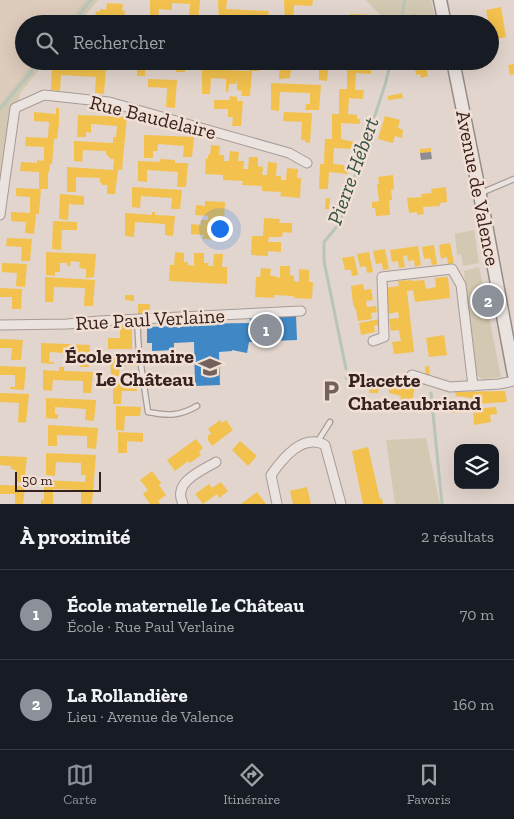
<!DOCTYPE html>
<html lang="fr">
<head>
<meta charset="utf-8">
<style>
  body { margin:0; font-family:"Zilla Slab",serif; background:#20242c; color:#f1f3f6 }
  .controls { position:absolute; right:15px; bottom:15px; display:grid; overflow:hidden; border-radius:10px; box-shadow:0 5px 20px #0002 }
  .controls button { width:45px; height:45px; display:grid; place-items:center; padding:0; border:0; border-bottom:1px solid #363941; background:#171b24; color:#f1f3f6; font:25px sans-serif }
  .scale { position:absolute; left:15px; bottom:12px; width:86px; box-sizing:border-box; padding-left:5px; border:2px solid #35221f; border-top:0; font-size:14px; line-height:18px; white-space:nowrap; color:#35221f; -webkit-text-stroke:4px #f2dfd4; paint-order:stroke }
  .you { position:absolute; left:219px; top:228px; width:18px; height:18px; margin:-12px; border:4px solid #fff; border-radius:50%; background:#1a73e8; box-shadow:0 0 0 8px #1a73e833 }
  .badge { display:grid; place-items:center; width:32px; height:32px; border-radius:50%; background:#8c9099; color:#fff; font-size:16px; font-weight:700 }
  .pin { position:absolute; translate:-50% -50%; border:2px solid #fff; box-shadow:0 1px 5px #0006 }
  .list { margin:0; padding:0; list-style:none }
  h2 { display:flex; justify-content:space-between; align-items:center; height:65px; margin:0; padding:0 20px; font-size:21px }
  h2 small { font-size:16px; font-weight:400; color:#9ea1a6 }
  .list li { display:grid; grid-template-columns:32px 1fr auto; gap:15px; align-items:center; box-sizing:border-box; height:90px; padding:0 20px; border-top:1px solid #363941 }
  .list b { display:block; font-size:19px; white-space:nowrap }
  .list p { margin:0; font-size:16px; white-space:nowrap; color:#9ea1a6 }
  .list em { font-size:16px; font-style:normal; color:#9ea1a6 }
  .icon { flex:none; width:28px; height:28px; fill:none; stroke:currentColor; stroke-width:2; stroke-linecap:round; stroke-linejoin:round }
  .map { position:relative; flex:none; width:514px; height:504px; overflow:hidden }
  .search { position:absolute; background:#171b24; box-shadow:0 5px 20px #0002; left:15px; right:15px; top:15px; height:55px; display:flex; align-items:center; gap:12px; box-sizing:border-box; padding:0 18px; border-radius:28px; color:#9ea1a6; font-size:19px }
  .sheet { height:245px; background:#171b24 }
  nav { display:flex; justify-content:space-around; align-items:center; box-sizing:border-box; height:70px; border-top:1px solid #363941; background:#171b24; font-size:14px; color:#9ea1a6 }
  nav a { display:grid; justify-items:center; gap:2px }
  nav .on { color:#8c9099 }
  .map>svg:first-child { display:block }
  .farmland { fill:#ddcbbc }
  .green { fill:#d3c8b1 }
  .homes { fill:#f2c14e }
  .schools { fill:#3f88c5 }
  .industry { fill:#8d8d92 }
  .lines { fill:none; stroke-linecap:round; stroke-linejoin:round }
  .stream { stroke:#b8c5b8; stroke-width:3 }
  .building { fill:#c5b3ae }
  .service-casing { stroke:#a79b96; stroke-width:7 }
  .minor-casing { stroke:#a79b96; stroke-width:11 }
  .secondary-casing { stroke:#978b86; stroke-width:15 }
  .service { stroke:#eae3df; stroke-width:4.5 }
  .minor { stroke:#eae3df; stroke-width:9 }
  .secondary { stroke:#eae3df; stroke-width:12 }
  .labels { text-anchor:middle; stroke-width:5; stroke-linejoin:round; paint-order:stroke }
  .street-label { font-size:20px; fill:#35221f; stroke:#f2dfd4 }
  .poi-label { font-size:20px; font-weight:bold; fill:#35221f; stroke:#f2dfd4; text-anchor:end }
  .water-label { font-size:21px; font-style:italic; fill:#305345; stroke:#f2dfd4 }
</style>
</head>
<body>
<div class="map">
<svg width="514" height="504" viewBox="0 0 514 504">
  <rect width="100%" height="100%" fill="#e2d5cd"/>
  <!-- farmland -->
  <path class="farmland" d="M0,0H85L65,24H24V61H34L0,104Z"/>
  <!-- green -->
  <g class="green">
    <path d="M85,0H98L78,24H65Z"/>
    <path d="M366,0H431L436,24H389Z"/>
    <path d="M34,61H46L20,93L0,190V104Z"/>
    <path d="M474,230L479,263L463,266L461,254L457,255L455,234Z"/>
    <path d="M479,267L501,377L484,379L477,376L464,271Z"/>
    <path d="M426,438L440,504H395L386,440Z"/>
  </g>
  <!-- homes -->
  <g class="homes">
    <path d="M150,0H200L198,21L189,20L190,4L172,3V10L159,9L158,19L150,18Z"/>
    <path d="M218,0H227L226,9L269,11L267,24H253V19L228,18V24H219Z"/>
    <path d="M284,0H313L312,6L294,5L293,21H299V24H285Z"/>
    <path d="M107,3L123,4L122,10L125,11L123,24H114L115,19L99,18V17L95,16L96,11L100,12V9L106,10Z"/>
    <path d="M501,7L506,37L492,40L490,38V24H489L486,10Z"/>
    <path d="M350,14L375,15L374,24H351Z"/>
    <path d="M93,61H113V64L93,63Z"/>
    <path d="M137,61H146L145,76H137Z"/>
    <rect x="176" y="61" width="9" height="11"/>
    <path d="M248,61H259V71H252L250,96H241L242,91L237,90V80L236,84H229L228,92H226V79L211,78L210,94H202V69L249,71Z"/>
    <path d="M276,61H329L327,81L319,80V65L304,64L303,66H300V64L289,63L288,68H291L290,78L279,79L280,63Z"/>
    <path d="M349,61H358L357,65H371V74L356,73L355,90H364L363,99L349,98L348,114L357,115V119H360V124L341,123V139L354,142V149L334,148L333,164L344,165V167H348V174L329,172L328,189H319L320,164H324L325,139H332V114H339V89H347V64H349Z"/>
    <path d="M414,61H425L428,76L421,78L420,74L416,75Z"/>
    <path d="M514,64V74L510,75L508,65Z"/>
    <path d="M52,65L106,68L104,94L95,93L96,77L61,75L60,91L51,90Z"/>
    <path d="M148,79L177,80L175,108L166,107L167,88L148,87Z"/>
    <path d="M271,83L321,85L319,110H305L306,104H310V93L280,92L279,111L271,110Z"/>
    <path d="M402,93L403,98L388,100V96Z"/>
    <path d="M230,96L237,97V101H243L241,126H232L233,117H228V109H214V100H229Z"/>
    <path d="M56,108H59V123L57,139H54L52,164H50L49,173L48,172V189H41L39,214H36L34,234L25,233L26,222L11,221V212L30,213V197L16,196V188L39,189V172L20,171L21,162L37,163V160L44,161V147L25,146L26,137L48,138L49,122L34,121V112L56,114Z"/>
    <path d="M284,112L312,113L310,143L305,142V140H301L302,122L283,121Z"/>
    <path d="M78,115L127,117L122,170H118L115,194H107V185H103L100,182V178L76,177V192H67V167L113,170L114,159H111L106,154V151L83,150L82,162L74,161V141L113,143V137H116L117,126L91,124V133L86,132V137H77Z"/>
    <path d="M385,116L400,120L398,128L403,130L402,138L395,136L393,143L378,139Z"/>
    <path d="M144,135L194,137L192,157H183L184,146L158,144L157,151H153V158H144Z"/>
    <path d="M211,145L220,146L219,155H224V161H229L230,151L239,152L238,161H244L243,169H248L249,157H258V166L263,167L262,175H267L268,162L277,163L276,176H281V180H286L287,168L298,169L297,178H301L300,198L280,196L281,192L262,191V186L242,185L243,181L223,180V175L205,174L206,158L208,159V155H210Z"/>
    <path d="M431,148V152L420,153V149Z"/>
    <path d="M160,159L175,160V163H188L186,187H177L178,172L147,170V182L138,181V161L160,162Z"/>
    <path d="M393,175L394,189L391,190L392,200H389L390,215L376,216L375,208H372V202L379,201L377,184H379L378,177Z"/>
    <path d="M132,187L182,190L180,209H171L172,198L141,196L140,208L132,207Z"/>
    <path d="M446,187L447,202L440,203V206L423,207L424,214L417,215V212L409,213L407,198L422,197L421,194L432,193L431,189Z"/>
    <path d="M60,194L84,196V205L69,204L68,220L59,219Z"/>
    <path d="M326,198H330L329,209H325Z"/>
    <path d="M205,201L225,202L224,221H221L220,240L203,239V235L191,234V224L201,225V220H208V216L195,215L196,205L205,206Z"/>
    <path d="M152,212H155V215L175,216L173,236L165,235V224L135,222L134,237L125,236V213L152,215Z"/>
    <path d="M264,218L280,219L279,223H292V233L283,232L282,237H269L268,242H281V252L268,251V256L251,255L252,236H263Z"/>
    <path d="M53,221L77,222V230H62L61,250L52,249Z"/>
    <path d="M7,238L32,239L30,261H21L22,247L6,246Z"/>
    <path d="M450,243L454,263L448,264L447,257L441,259L439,245Z"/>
    <path d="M434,245L437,264L432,265L430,258L424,259L422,247Z"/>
    <path d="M418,246L421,265L415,267L414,260L408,261L407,255L403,256L405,267L399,268L398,261L392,262L390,250Z"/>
    <path d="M385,249L389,269L383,270L382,263L376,264L373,251Z"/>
    <path d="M46,252L96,254L94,277L86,278V269L79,268L80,262L71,261L70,266H67V263H60V272H55V276L46,275Z"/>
    <path d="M175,252L184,253V262H188V265L194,266V253H204V263H209L208,266H213L214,254H223L222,267H227V284L169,281L170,265H174Z"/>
    <path d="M369,252L373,272L367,273L366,266L360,267L357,254Z"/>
    <path d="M354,256L358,275L352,276L351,270H345L342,258Z"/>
    <path d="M2,263L27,264L25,287L16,286L17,273L2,272Z"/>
    <path d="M280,266H290V275L294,276V281L299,282V269L309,270V282H313L312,299L294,298V296L274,295V298L255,297L256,277H260L261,268L271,269L270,275L280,278Z"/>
    <path d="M45,277L95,280L93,306H84L85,288L54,287L53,302H45Z"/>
    <path d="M448,277L450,298L415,302L413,290L407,291L414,352L394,354L392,342L401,341L399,330L391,331L389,319L399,318L398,312L388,314L384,288L399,286L398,281L412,280V281L424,280L426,289L436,287L435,278Z"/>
    <path d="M363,284L364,290L371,289L373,300L366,301L367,307L376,306L377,312L371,313L372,319L358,321L356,310L353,304L351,286Z"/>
    <path d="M0,288L22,289L21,309H12V297H0Z"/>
    <path d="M125,295H134V301L125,300Z"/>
    <path d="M138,304H150L149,315L138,314Z"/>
    <path d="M380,319L381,325L374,326L375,332L361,335L359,323Z"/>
    <path d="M132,325V349H108V338H120V326Z"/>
    <path d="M444,335L447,355L429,357L426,338Z"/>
    <path d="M0,339L23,340L21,360H11L12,348H0Z"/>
    <path d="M41,343L90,345L89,367H80V354L50,352L49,362H54V364L41,363Z"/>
    <path d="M110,355L136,357L135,366L120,365L119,376H111Z"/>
    <path d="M0,366L26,367L24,390L10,389V387H15V375H0Z"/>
    <path d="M429,366L430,377L426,376L425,367Z"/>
    <path d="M59,367H64V371L93,372L91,393H83V381L53,380L52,391L43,390V370L59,371Z"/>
    <path d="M113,381L138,382L137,391H122L121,404H113Z"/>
    <path d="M396,381L420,385L419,388L415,387L412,403L400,401L401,396L389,393V383H396Z"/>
    <path d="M369,387L379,388L378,393H369Z"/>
    <path d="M505,391L507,402L473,404L472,398L456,396L455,392Z"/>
    <path d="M0,393L29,394L26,423L18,422L19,403L0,402Z"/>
    <path d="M46,398L96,400L94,421L85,420L86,409L55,407V414H58V419L46,418Z"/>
    <path d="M451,405H467L468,410H457V413H452Z"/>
    <path d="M116,406L141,407L140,416H125L124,431L116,430Z"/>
    <path d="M496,407L497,414L490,415L491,422L474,425L473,409Z"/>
    <path d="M220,420L222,423L226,420L233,430L212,446L208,440V435H210L211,433L208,429Z"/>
    <path d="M48,425L98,428L96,449L87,448V436L57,435V446H48Z"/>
    <path d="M118,432L143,433V442L127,441V453H118Z"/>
    <path d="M196,439L203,448L199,452L201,455L190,463L188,461L175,471L167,460Z"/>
    <path d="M240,441L257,456L248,466L232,450Z"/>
    <path d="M368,447L380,499L382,498L383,504H363L352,451Z"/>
    <path d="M46,453L96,455L92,504H81V490L53,489V504H41V500H44V480L85,482L86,475H81V463L56,462L55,476L46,475Z"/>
    <path d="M0,456L27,457L24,483L17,482L16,470L11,469V466L0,465Z"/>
    <path d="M152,471L161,483L159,485L166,495L158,501L160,504H150L143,494L148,490L140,480Z"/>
    <path d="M221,482L228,491L219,498L217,494L203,504L195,494L209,484L212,488Z"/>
    <path d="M0,485L25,486L23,504H15V494H0Z"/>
    <path d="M307,487L311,504H293L290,491Z"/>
    <path d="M257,492L266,504H241Z"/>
  </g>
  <!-- schools -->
  <path class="schools" d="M296,315L297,340L249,342L247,353L232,350V351L219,352L220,385L195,386L194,342L174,343V350L152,351V343H147V327L178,326V328H180V324L250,323V316Z"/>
  <!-- industry -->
  <path class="industry" d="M431,152L432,159L421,160L420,153Z"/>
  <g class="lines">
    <!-- stream -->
    <g class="stream">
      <path d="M72,24L91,0"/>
      <path d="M400,24L405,0"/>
      <path d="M0,109L40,61"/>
      <path d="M346,369L324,261V242L339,224L385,85L391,61"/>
      <path d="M346,378L361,380L404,377L425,384"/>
      <path d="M431,393L442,504"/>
    </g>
  </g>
  <!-- building -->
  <path class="building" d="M416,14L417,19L407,21L406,16Z"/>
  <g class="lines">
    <!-- service casing -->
    <g class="service-casing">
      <g id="service">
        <path d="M481,193L514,179"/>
        <path d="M137,319L139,352L148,412C168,416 180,416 197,406"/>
        <path d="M318,441L330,422"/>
      </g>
    </g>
    <!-- minor casing -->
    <g class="minor-casing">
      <g id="minor">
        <path d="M0,215L15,108L44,95L109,102L289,153L307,163"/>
        <path d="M0,325L67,324L99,321L301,311"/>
        <path d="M373,341L384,337L382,277L452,269L461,285L473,386"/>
        <path d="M412,375L450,387L499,384L514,381"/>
        <path d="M183,504C172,482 201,471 216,462"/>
        <path d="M277,504L271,475C283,458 303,433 325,445L341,504"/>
      </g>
    </g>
    <!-- secondary casing -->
    <g class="secondary-casing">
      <g id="secondary">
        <path d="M440,0L445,24"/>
        <path d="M453,61L486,225L514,375"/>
      </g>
    </g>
    <!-- service -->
    <use href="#service" class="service"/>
    <!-- minor -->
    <use href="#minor" class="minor"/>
    <!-- secondary -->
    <use href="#secondary" class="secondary"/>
  </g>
  <!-- icons -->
  <defs>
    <g id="school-bare" transform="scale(1.725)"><path d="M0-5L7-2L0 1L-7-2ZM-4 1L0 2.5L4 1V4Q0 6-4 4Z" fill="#72615c" stroke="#f2dfd4" stroke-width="2.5" paint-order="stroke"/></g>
    <g id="parking-bare" transform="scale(1.725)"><path d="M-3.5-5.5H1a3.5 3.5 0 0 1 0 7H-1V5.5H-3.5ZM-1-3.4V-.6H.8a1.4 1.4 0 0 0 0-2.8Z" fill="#72615c" stroke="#f2dfd4" stroke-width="2.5" paint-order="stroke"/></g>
  </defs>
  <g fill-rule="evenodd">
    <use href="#school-bare" x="210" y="367"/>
    <use href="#parking-bare" x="331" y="391"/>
  </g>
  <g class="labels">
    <!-- street labels -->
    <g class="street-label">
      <text transform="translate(153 117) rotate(14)" y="7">Rue Baudelaire</text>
      <text transform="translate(478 188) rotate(79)" y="7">Avenue de Valence</text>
      <text transform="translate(150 319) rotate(-3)" y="7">Rue Paul Verlaine</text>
    </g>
    <!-- poi labels -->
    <g class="poi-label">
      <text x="194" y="363">École primaire<tspan x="194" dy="23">Le Château</tspan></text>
      <text x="348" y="387" text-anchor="start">Placette<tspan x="348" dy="23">Chateaubriand</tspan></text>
    </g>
    <!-- water labels -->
    <g class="water-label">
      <text transform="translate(353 171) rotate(-70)" y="7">Pierre Hébert</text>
    </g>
  </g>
</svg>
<div class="controls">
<button><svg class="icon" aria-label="layers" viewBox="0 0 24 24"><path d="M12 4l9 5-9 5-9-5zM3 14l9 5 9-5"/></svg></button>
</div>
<div class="scale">50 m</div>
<div class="you"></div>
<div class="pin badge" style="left:266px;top:330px">1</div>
<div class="pin badge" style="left:488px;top:301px">2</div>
<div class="search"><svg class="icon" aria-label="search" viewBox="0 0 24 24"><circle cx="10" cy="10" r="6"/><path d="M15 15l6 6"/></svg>Rechercher</div>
</div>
<section class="sheet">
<h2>À proximité<small>2 résultats</small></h2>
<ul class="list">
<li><span class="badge">1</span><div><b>École maternelle Le Château</b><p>École · Rue Paul Verlaine</p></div><em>70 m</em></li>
<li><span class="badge">2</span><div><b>La Rollandière</b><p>Lieu · Avenue de Valence</p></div><em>160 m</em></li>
</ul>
</section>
<nav>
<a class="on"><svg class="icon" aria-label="map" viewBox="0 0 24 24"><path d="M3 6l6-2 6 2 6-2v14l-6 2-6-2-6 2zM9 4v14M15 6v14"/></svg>Carte</a>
<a><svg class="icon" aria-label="directions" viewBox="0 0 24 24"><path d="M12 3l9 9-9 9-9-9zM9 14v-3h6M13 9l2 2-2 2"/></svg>Itinéraire</a>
<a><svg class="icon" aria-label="saved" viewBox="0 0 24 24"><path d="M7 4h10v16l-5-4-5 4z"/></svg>Favoris</a>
</nav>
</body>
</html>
